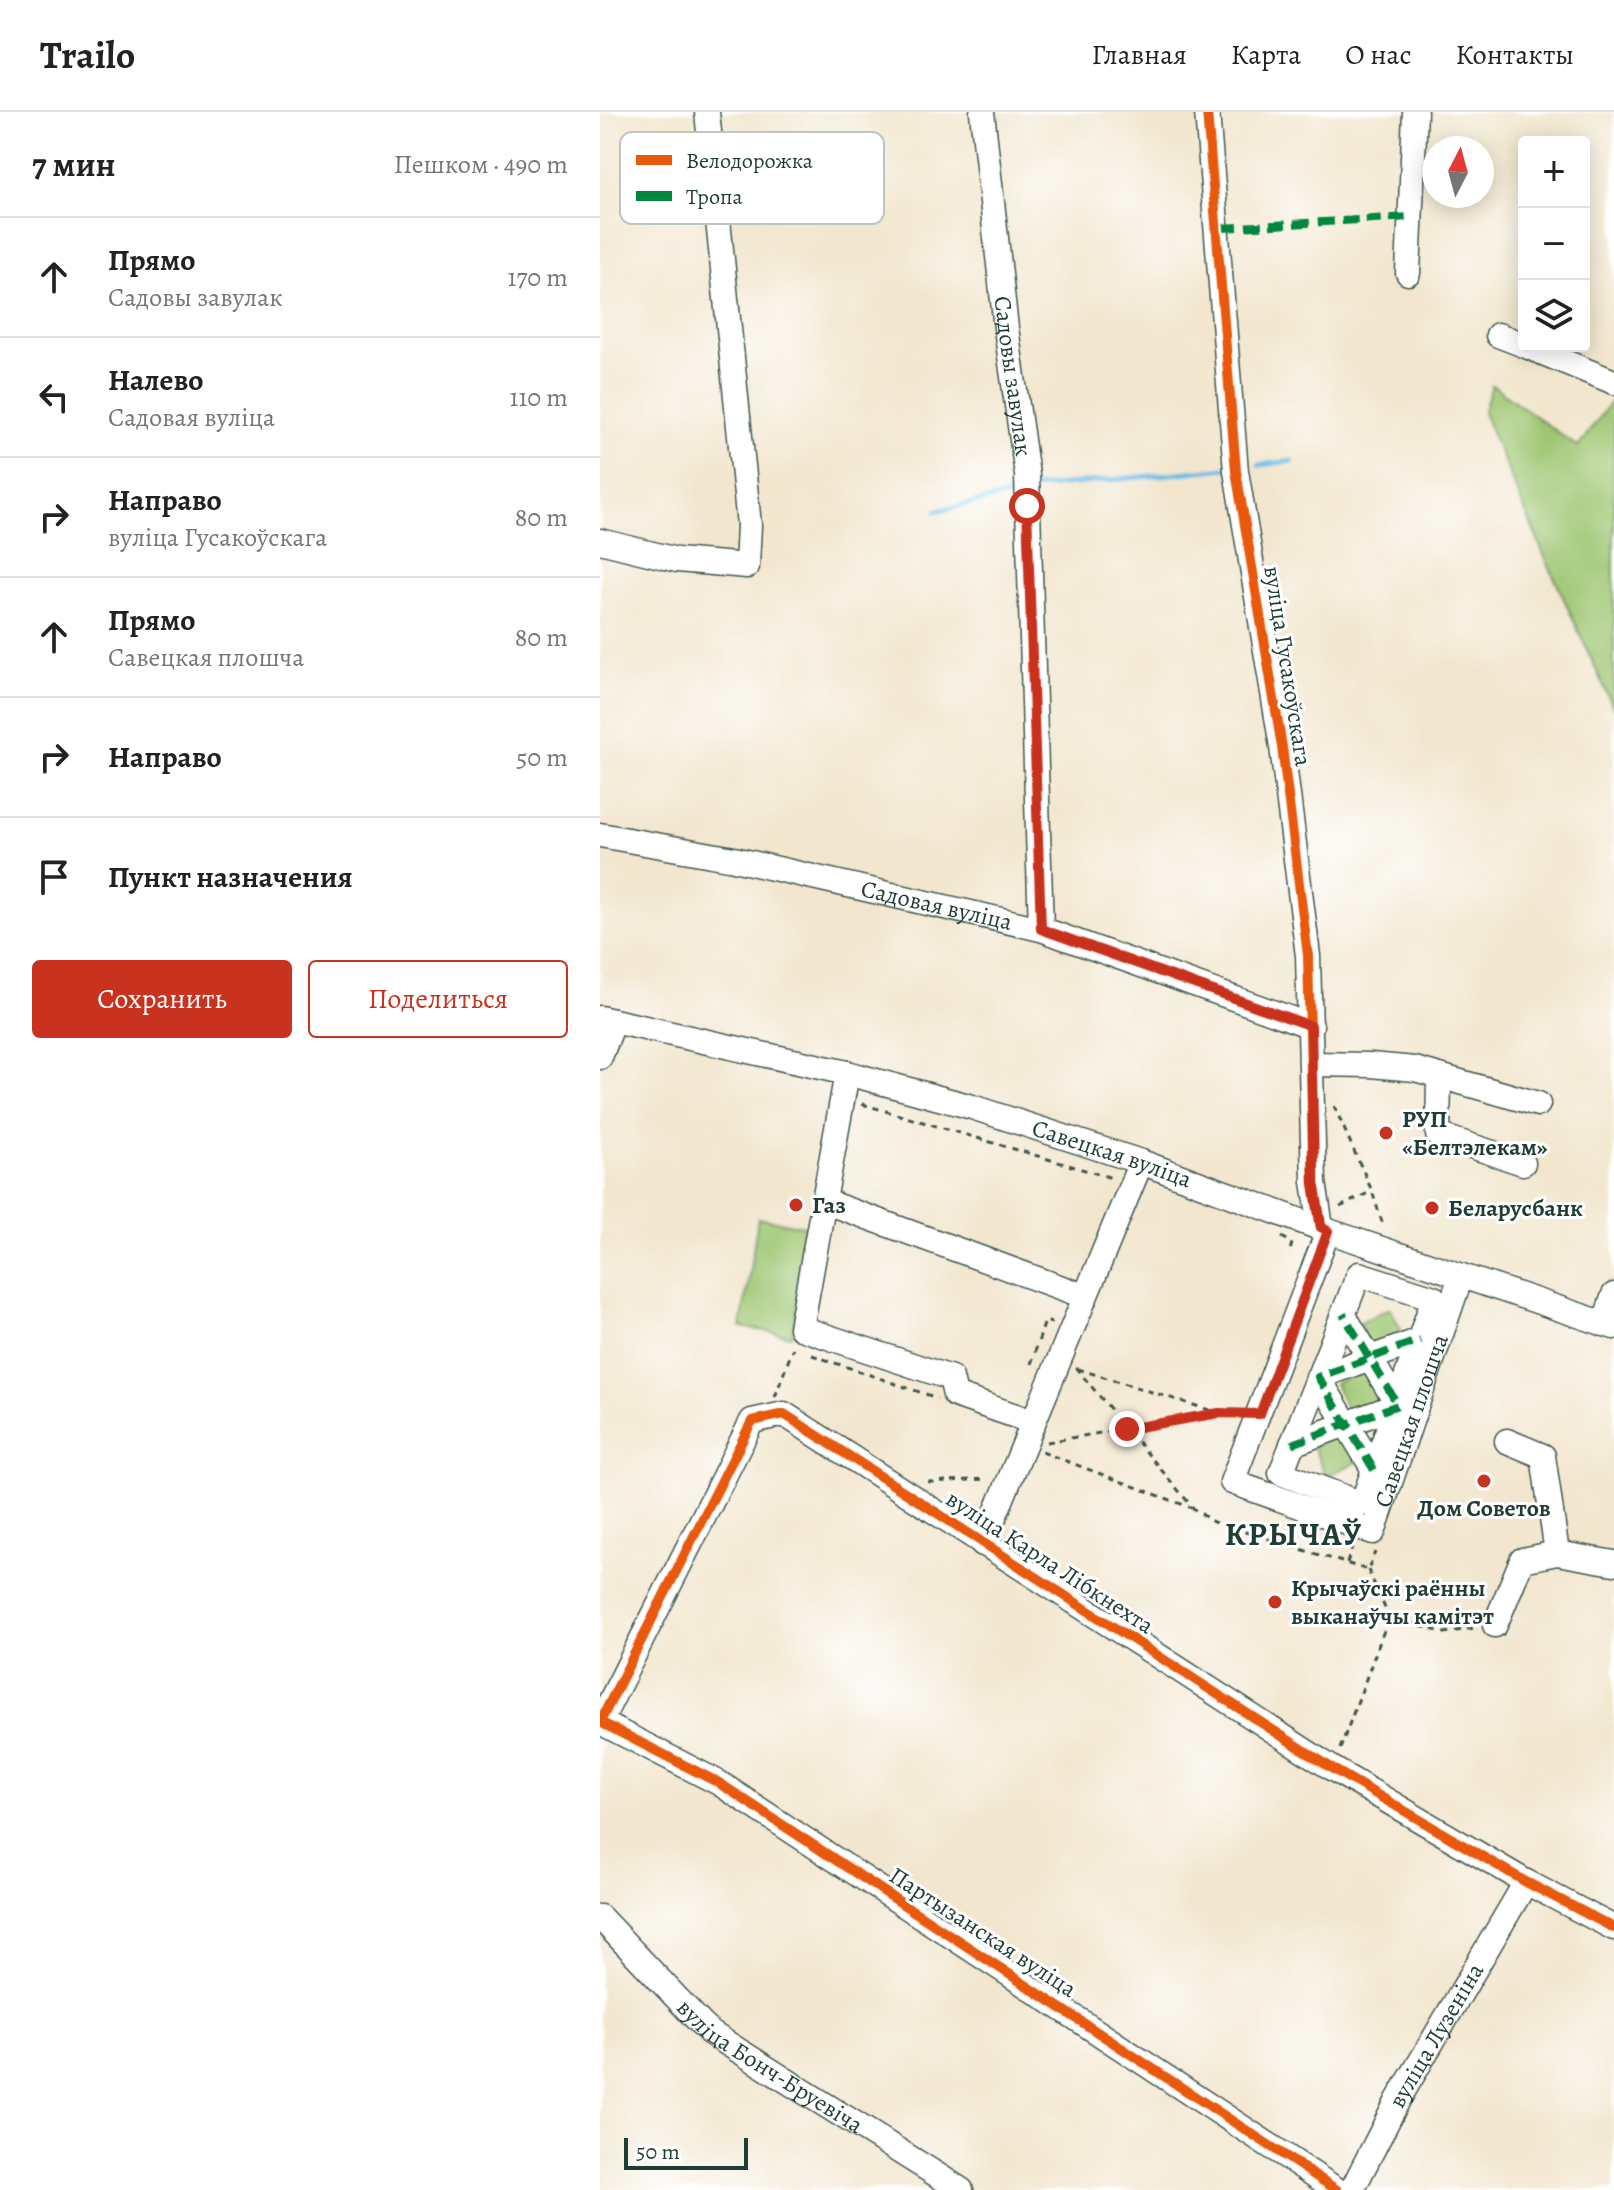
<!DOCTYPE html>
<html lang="ru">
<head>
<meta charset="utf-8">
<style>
  body { margin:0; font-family:Alegreya,serif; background:#f6f6f6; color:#222 }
  .controls { position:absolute; right:24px; top:24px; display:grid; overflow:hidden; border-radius:8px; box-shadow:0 4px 20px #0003 }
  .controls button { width:72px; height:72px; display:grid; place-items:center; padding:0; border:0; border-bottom:2px solid #e0e0e0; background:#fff; color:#222; font:40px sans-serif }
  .compass { position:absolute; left:822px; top:24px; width:72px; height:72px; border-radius:50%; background:#fff; box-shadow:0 4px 20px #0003; rotate:6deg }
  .scale { position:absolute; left:24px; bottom:20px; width:124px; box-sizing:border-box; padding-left:8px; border:4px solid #1f3d34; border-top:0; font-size:22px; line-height:28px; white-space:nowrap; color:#1f3d34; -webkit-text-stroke:6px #fff; paint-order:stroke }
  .stop { position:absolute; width:24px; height:24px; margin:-18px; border:6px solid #c8321e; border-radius:50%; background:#fff }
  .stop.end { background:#c8321e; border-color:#fff; box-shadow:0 2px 8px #0008 }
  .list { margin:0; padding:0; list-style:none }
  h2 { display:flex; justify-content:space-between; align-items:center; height:104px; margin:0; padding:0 32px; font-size:34px }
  h2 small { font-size:26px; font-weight:400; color:#767676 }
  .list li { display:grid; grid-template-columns:52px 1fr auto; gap:24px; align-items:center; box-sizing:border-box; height:120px; padding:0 32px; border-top:2px solid #e0e0e0 }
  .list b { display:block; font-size:30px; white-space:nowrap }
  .list p { margin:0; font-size:26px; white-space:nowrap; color:#767676 }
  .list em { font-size:26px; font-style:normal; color:#767676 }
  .actions { display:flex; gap:16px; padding:24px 32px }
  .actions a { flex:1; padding:18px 0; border:2px solid #c8321e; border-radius:8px; text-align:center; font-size:28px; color:#c8321e }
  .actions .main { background:#c8321e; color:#fff }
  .icon { flex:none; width:44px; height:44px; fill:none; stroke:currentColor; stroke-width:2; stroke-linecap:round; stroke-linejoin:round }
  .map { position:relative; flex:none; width:1014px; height:2078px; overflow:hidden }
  header { display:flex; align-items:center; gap:48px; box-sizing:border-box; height:112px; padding:0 40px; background:#fff; border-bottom:2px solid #e0e0e0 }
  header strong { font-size:38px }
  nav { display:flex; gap:44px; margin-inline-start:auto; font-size:28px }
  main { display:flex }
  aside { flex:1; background:#fff }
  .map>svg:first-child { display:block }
  .green { fill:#9ec671; stroke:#5e8252; stroke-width:2 }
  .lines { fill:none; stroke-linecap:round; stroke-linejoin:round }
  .stream { stroke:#6abde6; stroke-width:5 }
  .minor-casing { stroke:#3f564b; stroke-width:27 }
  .path { stroke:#3f564b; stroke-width:3; stroke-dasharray:6 6; stroke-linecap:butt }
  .minor { stroke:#fff; stroke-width:24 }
  .quiet { stroke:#00873e; stroke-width:8; stroke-dasharray:16 8; stroke-linecap:butt }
  .cycleway-casing { stroke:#fff; stroke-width:15 }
  .cycleway { stroke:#e8590c; stroke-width:10 }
  .route { stroke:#c8321e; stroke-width:10 }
  .poi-dot { fill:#c8321e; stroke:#fff; stroke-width:3 }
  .labels { text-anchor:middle; stroke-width:6; stroke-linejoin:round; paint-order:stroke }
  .street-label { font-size:24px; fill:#1f3d34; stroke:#fff }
  .poi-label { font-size:24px; font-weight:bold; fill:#1f3d34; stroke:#fff; text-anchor:start }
  .district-label { font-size:32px; font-weight:bold; letter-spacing:2px; fill:#1f3d34; stroke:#fff }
  .key { fill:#fff; stroke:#bcc5c2; stroke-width:2 }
  .key-label { font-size:22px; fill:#1f3d34 }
</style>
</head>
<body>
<header>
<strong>Trailo</strong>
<nav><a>Главная</a><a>Карта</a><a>О нас</a><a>Контакты</a></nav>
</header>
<main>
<aside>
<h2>7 мин<small>Пешком · 490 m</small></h2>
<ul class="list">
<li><svg class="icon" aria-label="ahead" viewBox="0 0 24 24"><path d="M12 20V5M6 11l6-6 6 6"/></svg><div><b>Прямо</b><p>Садовы завулак</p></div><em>170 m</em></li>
<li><svg class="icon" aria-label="left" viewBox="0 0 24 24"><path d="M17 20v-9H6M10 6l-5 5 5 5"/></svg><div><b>Налево</b><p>Садовая вуліца</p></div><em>110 m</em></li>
<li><svg class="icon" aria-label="right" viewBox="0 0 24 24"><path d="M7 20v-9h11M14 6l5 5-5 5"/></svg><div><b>Направо</b><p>вуліца Гусакоўскага</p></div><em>80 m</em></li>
<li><svg class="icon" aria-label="ahead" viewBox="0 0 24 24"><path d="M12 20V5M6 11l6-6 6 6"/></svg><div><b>Прямо</b><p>Савецкая плошча</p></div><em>80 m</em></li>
<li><svg class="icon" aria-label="right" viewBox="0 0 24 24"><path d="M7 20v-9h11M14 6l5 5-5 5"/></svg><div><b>Направо</b></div><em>50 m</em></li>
<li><svg class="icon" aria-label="arrive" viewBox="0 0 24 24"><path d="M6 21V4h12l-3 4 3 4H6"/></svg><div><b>Пункт назначения</b></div></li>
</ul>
<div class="actions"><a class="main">Сохранить</a><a>Поделиться</a></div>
</aside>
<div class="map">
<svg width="1014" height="2078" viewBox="0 0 1014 2078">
  <rect width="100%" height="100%" fill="#fff"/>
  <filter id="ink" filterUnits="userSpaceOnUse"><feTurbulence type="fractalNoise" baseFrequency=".0125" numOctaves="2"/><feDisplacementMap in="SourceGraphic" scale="16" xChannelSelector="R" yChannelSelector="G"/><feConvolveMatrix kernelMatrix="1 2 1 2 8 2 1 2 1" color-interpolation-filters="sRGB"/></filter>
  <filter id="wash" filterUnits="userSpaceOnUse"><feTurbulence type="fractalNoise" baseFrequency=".006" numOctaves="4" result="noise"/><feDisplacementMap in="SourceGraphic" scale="32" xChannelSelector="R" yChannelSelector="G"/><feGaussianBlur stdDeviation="1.8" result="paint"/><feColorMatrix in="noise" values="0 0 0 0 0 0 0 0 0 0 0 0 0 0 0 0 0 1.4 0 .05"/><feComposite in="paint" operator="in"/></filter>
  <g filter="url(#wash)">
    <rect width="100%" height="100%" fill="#f2e6ce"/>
    <!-- green -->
    <g class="green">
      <path d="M892,273L978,335L1014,285V597L945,445L883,301Z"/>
      <path d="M158,1106L210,1115L192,1224L141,1215Z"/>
      <path d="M790,1196L805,1226L774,1242L759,1211Z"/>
      <path d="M767,1257L781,1288L749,1303L735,1271Z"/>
      <path d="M744,1318L758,1350L726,1364L712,1332Z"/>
    </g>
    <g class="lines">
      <!-- stream -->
      <g class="stream">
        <path d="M659,353L692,349"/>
        <path d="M434,376L627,356"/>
        <path d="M336,399L416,382"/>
      </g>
    </g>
  </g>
  <g filter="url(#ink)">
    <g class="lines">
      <!-- minor casing -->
      <g class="minor-casing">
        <g id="minor">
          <path id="s1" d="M382,0L406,216L427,363L441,817"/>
          <path d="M607,0L636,359L682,635L708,844L714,1070L721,1115"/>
          <path d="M808,161L815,0"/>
          <path d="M898,223L924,233"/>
          <path d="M926,234L1014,270"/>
          <path d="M0,429L77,448L147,454L149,413L107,0"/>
          <path id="s2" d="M0,723L134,747L441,817L711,914"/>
          <path id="s3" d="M0,906L247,961L372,995L541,1050L728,1119L1014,1215"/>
          <path d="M0,945L14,909"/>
          <path d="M712,952L771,953L815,957L938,992"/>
          <path d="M247,961L201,1216L351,1266L355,1283L433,1310"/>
          <path d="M839,964L838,1023L923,1051"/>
          <path d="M226,1090L484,1184"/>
          <path id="s4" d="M728,1119L632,1370L773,1420L861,1164"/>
          <path d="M759,1162L834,1186L762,1392L681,1361Z"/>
          <path d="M1004,1212L1014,1183"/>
          <path d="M907,1329L943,1344L957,1441"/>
          <path d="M692,1332L798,1293L743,1202"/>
          <path d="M774,1358L718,1265L820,1228"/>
          <path d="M383,1432L541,1050"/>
          <path d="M895,1513L922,1448L957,1441L1014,1451"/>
          <path id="s5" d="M0,1805L109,1920L361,2078"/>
          <path d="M737,2078L119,1671L0,1610L152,1309L184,1302L733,1657L926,1770L1014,1816"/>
          <path id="s6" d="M752,2078L798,1988L926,1770"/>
        </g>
      </g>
      <!-- path -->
      <g class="path">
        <path d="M262,992L512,1066"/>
        <path d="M734,994L772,1079L784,1116"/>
        <path d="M740,1095L772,1079"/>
        <path d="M682,1125L692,1131L690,1139"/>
        <path d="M212,1243L337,1286"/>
        <path d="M431,1252L445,1209L452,1211"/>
        <path d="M476,1256L594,1397L613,1410L768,1458L775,1440"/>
        <path d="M478,1257L619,1301H636"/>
        <path d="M175,1285L193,1236"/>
        <path d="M447,1330L619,1301"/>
        <path d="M442,1340L592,1396"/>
        <path d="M328,1370L388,1367"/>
        <path d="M747,1451L753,1432"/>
        <path d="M768,1458L789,1505L845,1521L875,1516"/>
        <path d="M740,1637L789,1505"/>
      </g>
      <!-- minor -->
      <use href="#minor" class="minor"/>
      <!-- quiet -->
      <g class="quiet">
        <path d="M622,116L809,105"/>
        <path d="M692,1332L798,1293L743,1202"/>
        <path d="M774,1358L718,1265L820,1228"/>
      </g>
      <!-- cycleway casing -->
      <g class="cycleway-casing">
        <g id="cycleway">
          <path d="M607,0L636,359L682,635L708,844L714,1070L721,1115"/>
          <path d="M737,2078L119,1671L0,1610L152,1309L184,1302L733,1657L926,1770L1014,1816"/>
        </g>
      </g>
      <!-- cycleway -->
      <use href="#cycleway" class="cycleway"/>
    </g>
  </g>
  <g class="lines" filter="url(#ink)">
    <!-- route -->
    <path class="route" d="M427,394L441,817L711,914L714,1070L721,1115L728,1119L660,1302L619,1301L527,1317"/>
  </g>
  <!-- markers -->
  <g class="poi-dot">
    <circle cx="786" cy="1021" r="8"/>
    <circle cx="196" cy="1093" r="8"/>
    <circle cx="832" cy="1096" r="8"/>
    <circle cx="884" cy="1369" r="8"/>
    <circle cx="675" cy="1490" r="8"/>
  </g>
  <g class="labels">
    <!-- street labels -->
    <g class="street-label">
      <text dy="8" stroke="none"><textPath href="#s1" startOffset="266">Садовы завулак</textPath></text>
      <text transform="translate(688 554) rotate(81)" y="8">вуліца Гусакоўскага</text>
      <text dy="8" stroke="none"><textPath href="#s2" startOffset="344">Садовая вуліца</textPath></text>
      <text dy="8" stroke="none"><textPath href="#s3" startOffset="530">Савецкая вуліца</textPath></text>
      <text dy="8" stroke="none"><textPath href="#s4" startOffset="536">Савецкая плошча</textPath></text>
      <text transform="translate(450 1450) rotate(33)" y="8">вуліца Карла Лібкнехта</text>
      <text transform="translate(383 1820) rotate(33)" y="8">Партызанская вуліца</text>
      <text dy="8" stroke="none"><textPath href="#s6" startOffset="176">вуліца Лузеніна</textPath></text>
      <text dy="8" stroke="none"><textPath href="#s5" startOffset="228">вуліца Бонч-Бруевіча</textPath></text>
    </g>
    <!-- poi labels -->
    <g class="poi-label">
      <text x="802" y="1015">РУП<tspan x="802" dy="28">«Белтэлекам»</tspan></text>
      <text x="212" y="1101">Газ</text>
      <text x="848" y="1104">Беларусбанк</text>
      <text x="884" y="1404" text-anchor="middle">Дом Советов</text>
      <text x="691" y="1484">Крычаўскі раённы<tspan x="691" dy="28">выканаўчы камітэт</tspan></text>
    </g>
    <!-- district labels -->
    <g class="district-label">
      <text x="694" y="1433">КРЫЧАЎ</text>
    </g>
  </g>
  <!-- legend -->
  <rect x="20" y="20" width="264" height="92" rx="12" class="key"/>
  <rect x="36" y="43" width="36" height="10" fill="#e8590c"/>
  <rect x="36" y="79" width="36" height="10" fill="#00873e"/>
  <g class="key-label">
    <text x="86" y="56">Велодорожка</text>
    <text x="86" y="92">Тропа</text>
  </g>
</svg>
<div class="controls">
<button>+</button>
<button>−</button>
<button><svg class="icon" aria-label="layers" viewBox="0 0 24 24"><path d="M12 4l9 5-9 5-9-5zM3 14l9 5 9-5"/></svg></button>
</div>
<svg class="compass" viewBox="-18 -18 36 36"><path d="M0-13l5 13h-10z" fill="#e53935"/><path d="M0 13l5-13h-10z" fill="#767676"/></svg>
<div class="scale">50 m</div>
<div class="stop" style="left:427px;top:394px"></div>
<div class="stop end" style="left:527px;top:1317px"></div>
</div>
</main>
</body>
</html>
